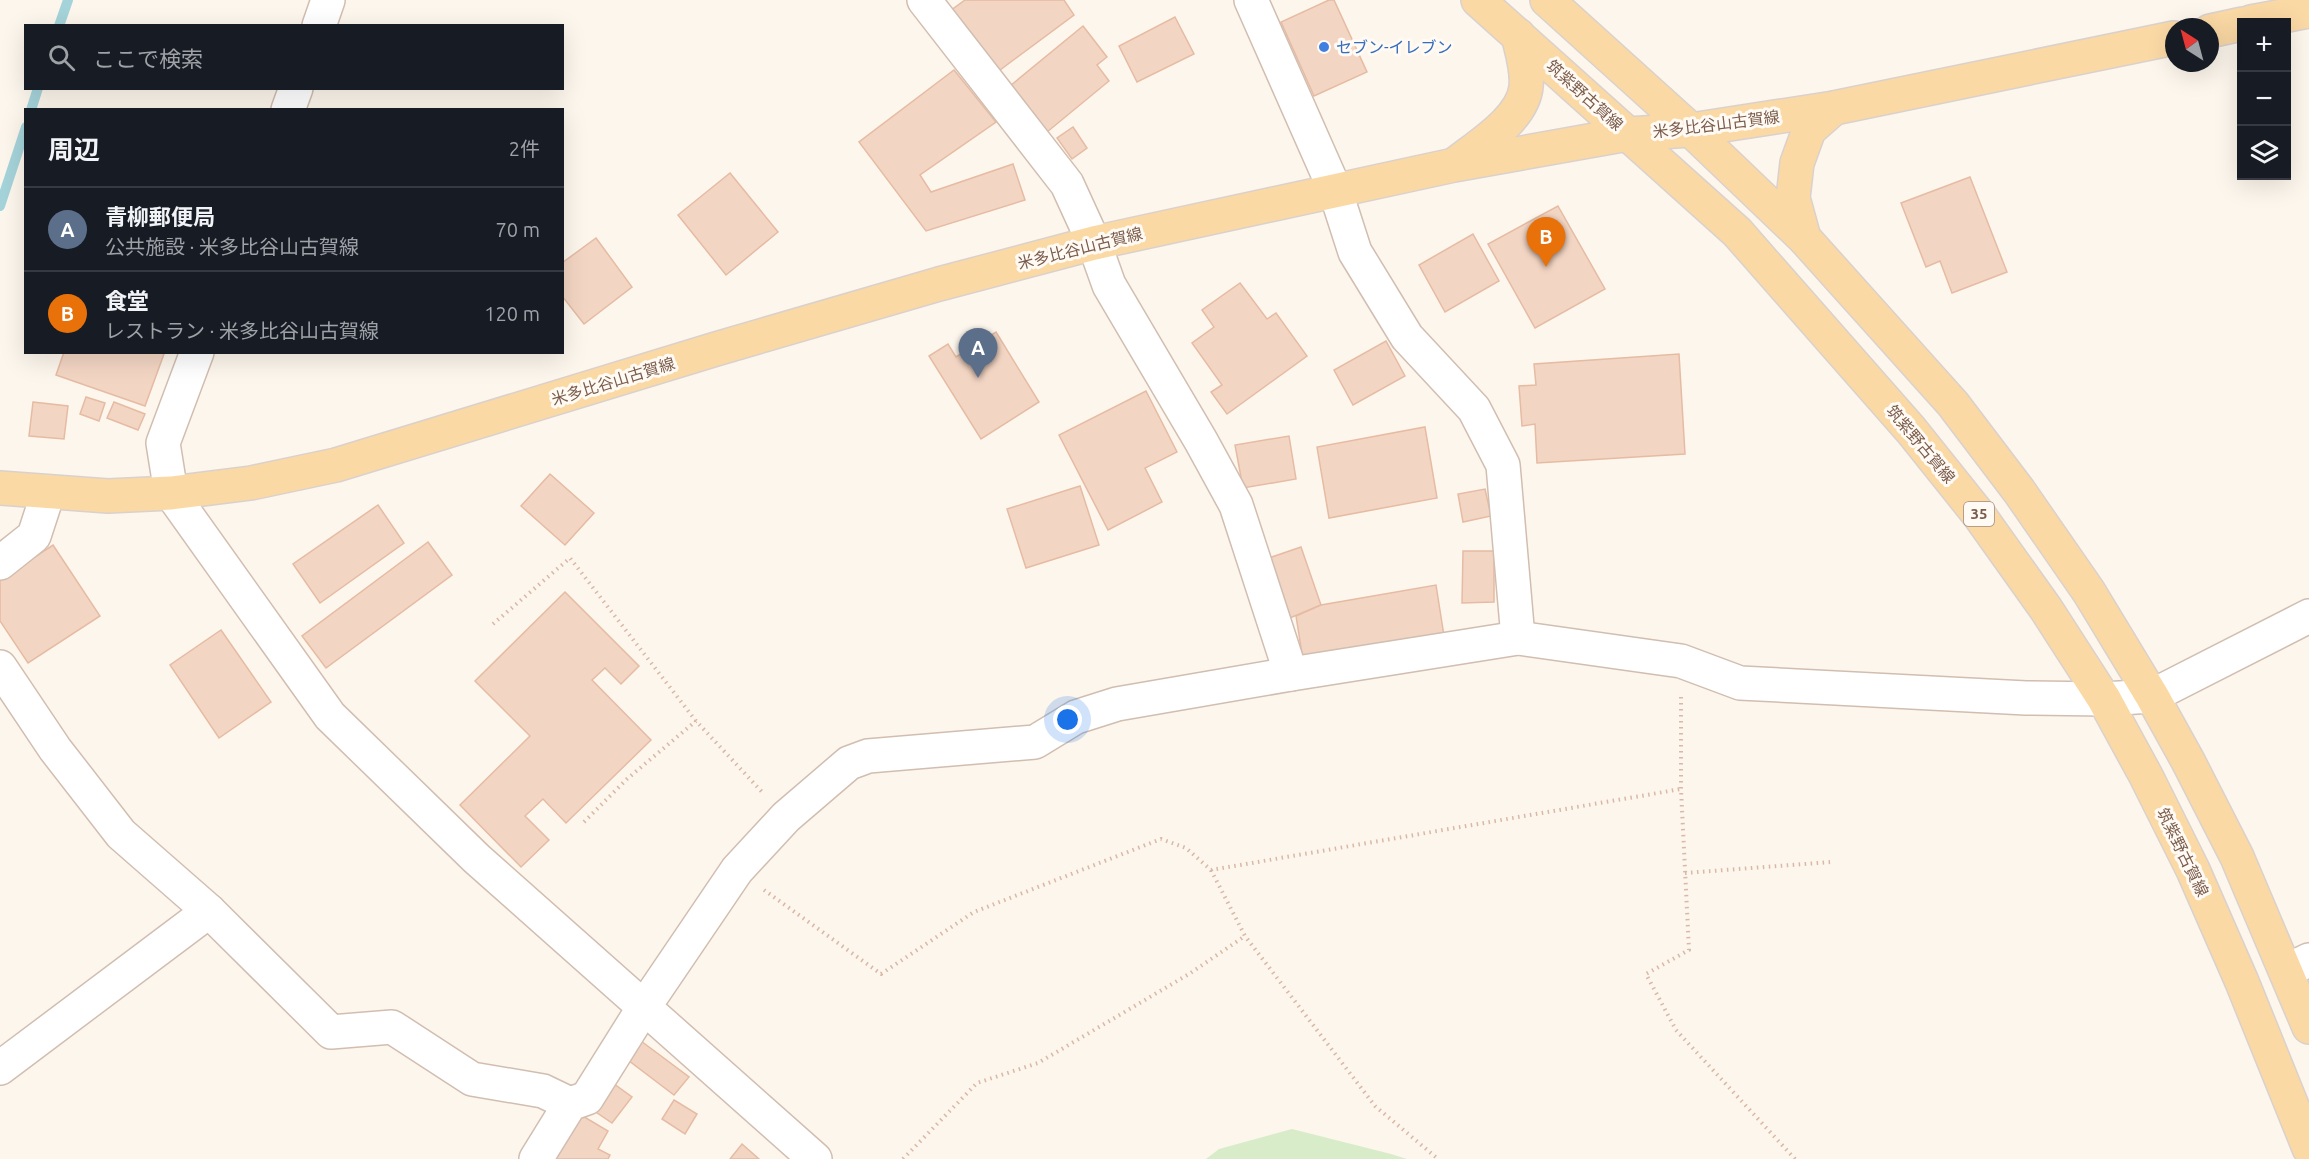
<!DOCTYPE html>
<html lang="ja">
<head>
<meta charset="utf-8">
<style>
  body { margin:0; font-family:Ubuntu,"Noto Sans JP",sans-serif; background:#20242c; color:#f1f3f6 }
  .controls { position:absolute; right:18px; top:18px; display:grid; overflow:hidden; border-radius:0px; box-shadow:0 6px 24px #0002 }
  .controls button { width:54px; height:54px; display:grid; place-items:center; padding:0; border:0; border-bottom:2px solid #363941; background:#171b24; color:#f1f3f6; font:30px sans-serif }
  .compass { position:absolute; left:2165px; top:18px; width:54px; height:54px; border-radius:50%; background:#171b24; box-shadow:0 6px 24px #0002; rotate:324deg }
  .you { position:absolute; left:1068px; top:720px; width:21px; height:21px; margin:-15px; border:4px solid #fff; border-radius:50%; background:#1a73e8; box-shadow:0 0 0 9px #1a73e833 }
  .badge { display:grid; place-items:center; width:39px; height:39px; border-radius:50%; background:#0b8043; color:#fff; font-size:20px; font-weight:700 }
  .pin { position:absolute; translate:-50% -50px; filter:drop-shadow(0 2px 3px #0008) }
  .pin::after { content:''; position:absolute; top:32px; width:21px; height:18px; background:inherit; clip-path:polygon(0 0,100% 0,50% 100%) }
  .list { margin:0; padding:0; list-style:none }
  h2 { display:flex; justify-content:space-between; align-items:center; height:78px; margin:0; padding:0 24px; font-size:26px }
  h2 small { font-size:20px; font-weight:400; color:#9ea1a6 }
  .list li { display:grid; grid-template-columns:39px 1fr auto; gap:18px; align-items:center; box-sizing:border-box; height:84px; padding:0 24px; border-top:2px solid #363941 }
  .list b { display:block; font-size:22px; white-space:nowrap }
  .list p { margin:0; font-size:20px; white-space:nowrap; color:#9ea1a6 }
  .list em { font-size:20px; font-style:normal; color:#9ea1a6 }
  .icon { flex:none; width:33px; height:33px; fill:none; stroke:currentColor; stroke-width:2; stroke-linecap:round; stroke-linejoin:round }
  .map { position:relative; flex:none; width:2309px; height:1159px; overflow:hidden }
  .search { position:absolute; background:#171b24; box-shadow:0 6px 24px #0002; left:24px; top:24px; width:540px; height:66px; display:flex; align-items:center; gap:15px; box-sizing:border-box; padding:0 21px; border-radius:0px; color:#9ea1a6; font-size:22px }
  .panel { position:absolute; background:#171b24; box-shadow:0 6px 24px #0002; left:24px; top:108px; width:540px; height:246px; border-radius:0px }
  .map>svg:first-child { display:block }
  .green { fill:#d8ecc9 }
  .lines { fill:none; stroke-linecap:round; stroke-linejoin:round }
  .stream { stroke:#a5d3da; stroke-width:10 }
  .building { fill:#f3d5c3; stroke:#e6bba3; stroke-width:1.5 }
  .minor-casing { stroke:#d1beb0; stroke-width:36 }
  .major-casing { stroke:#dad1cd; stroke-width:36 }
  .path { stroke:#d9b8a5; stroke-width:4; stroke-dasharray:1.5 4.5; stroke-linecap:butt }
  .minor { stroke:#fff; stroke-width:33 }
  .major { stroke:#fbd9a5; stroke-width:33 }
  .shop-dot { fill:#3f7fe0; stroke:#fffaf3; stroke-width:2 }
  .labels { text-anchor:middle; stroke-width:6; stroke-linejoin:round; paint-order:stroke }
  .shield { fill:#fffaf3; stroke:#a28b7f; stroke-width:1.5 }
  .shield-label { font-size:15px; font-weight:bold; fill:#7a5c4d }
  .shop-label { font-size:16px; fill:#366cbe; stroke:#fffaf3; text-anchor:start }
  .street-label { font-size:16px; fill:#7a5c4d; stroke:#fffaf3 }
</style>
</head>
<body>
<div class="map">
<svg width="2309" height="1159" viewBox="0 0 2309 1159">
  <rect width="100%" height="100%" fill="#fdf6ec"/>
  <!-- green -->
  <path class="green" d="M1292,1129L1391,1154L1407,1159H1206L1219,1149Z"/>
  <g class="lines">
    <!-- stream -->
    <g class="stream">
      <path d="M59,26L68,0"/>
      <path d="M31,110L38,88"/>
      <path d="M0,206L26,127"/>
    </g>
  </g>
  <!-- building -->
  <g class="building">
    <path d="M965,0H1064L1074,15L996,73L950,11Z"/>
    <path d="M1329,0H1334L1367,72L1314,96L1281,22Z"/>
    <path d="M1175,17L1194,54L1137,82L1119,46Z"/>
    <path d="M1083,26L1107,57L1097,65L1109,81L1047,132L1010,86Z"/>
    <path d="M954,70L996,122L920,175L931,192L1013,164L1025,200L926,231L859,142Z"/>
    <path d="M1073,127L1087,148L1072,159L1057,138Z"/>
    <path d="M730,173L778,232L726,275L678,215Z"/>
    <path d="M1970,177L2007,272L1952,293L1940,261L1926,267L1901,203Z"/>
    <path d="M1558,206L1605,289L1535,328L1488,244Z"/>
    <path d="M1473,234L1499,281L1445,312L1419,265Z"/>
    <path d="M596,238L632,287L584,324L562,296V263Z"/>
    <path d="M1240,283L1267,319L1276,313L1307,356L1227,414L1211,392L1222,385L1192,343L1214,327L1202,310Z"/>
    <path d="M996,332L1039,402L981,439L929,356L948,344L956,357Z"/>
    <path d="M1386,341L1405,376L1353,405L1334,370Z"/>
    <path d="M64,352H159L164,354L145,406L56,375Z"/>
    <path d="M1679,354L1685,454L1537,463L1535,424L1522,426L1519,386L1536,385L1534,364Z"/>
    <path d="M1146,391L1177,452L1145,468L1162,502L1108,530L1059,435Z"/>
    <path d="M86,397L105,403L99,421L80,414Z"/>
    <path d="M33,402L68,406L64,439L29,436Z"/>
    <path d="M114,402L145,414L138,430L107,418Z"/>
    <path d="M1425,427L1437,498L1329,518L1317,447Z"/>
    <path d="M1289,436L1296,479L1243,488L1235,445Z"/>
    <path d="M550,474L594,513L565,545L521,506Z"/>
    <path d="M1080,486L1099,545L1026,568L1007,509Z"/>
    <path d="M1485,489L1491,516L1463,522L1458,494Z"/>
    <path d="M378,505L404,543L320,603L293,564Z"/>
    <path d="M428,542L452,575L326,668L302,636Z"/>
    <path d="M53,545L100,616L28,663L0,621V580Z"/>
    <path d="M1301,547L1321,605L1285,620L1263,560Z"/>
    <path d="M1463,551H1494V602L1462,603Z"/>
    <path d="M1436,585L1444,636L1303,660L1296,616L1321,605Z"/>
    <path d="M565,592L639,666L621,684L605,668L592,680L651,740L566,823L543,799L525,816L549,840L521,867L460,805L530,736L475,681Z"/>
    <path d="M221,630L271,702L219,738L170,665Z"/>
    <path d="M641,1041L689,1077L674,1095L628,1060Z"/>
    <path d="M610,1081L632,1097L612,1123L590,1108Z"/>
    <path d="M674,1100L697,1114L685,1134L662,1119Z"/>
    <path d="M581,1115L608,1131L598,1149L610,1155L608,1159H555Z"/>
    <path d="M742,1144L759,1159H730Z"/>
  </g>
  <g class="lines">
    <!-- minor casing -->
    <g class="minor-casing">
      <g id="minor">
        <path d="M924,0L1067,184L1094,243L1109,285L1201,441L1236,505L1291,674"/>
        <path d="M1251,0L1335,190L1355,252L1407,337L1474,409L1503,465L1518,638"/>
        <path d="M319,26L328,0"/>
        <path d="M288,110L296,88"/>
        <path d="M197,352L163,443L171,493L330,716L477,859L815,1159"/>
        <path d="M0,563L34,536L48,493"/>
        <path d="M0,667L55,749L121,834L209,911L331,1032L392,1027L472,1079L543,1091L570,1104"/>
        <path d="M2286,971L2309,960"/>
        <path d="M0,1068L209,911"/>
        <path d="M536,1159L570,1104L587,1098L644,1007L737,870L786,817L849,763L868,756L1035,742L1076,717L1117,704L1291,674L1518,638L1681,661L1740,683L2026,698L2104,699L2152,696L2309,616"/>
      </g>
    </g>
    <!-- major casing -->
    <g class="major-casing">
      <g id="major">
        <path d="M1478,0L1737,232L1911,430L1979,515L2046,609L2104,699L2146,776L2193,870L2242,982L2309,1148"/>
        <path d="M1547,0L1691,130L1804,238L1953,404L2019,491L2089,592L2152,696L2188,761L2237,857L2309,1027"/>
        <path d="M2251,22L2309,11"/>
        <path d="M2210,31L2242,24"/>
        <path d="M1458,162C1481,144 1523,118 1526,87C1528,70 1522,52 1518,35"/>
        <path d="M1804,238L1793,198L1797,163L1809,130L1834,108"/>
        <path d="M0,488L108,496L171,493L251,483L336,465L716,349L939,284L1094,243L1454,165L1628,134L1691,130L1834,108L2174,38"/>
      </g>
    </g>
    <!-- path -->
    <g class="path">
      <path d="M493,624L570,558L696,721L763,793"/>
      <path d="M1681,697V789L1689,950L1646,974L1676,1030L1795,1159"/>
      <path d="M584,822L627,779L696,721"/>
      <path d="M1211,870L1245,936L1375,1106L1438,1159"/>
      <path d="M1685,873L1831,862"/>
      <path d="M764,890L881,974L974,912L1161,839L1186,848L1211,870L1681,789"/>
      <path d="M903,1159L977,1083L1038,1063L1189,974L1245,936"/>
    </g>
    <!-- minor -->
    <use href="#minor" class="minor"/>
    <!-- major -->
    <use href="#major" class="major"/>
  </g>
  <!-- markers -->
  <circle class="shop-dot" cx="1324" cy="47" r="6"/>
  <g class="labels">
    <!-- shield labels -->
    <rect class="shield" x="1964" y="502" width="30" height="24" rx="4.5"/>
    <g class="shield-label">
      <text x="1979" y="519">35</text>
    </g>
    <!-- shop labels -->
    <g class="shop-label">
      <text x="1336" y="53">セブン-イレブン</text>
    </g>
    <!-- street labels -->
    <g class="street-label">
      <text transform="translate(1585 95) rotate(42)" y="6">筑紫野古賀線</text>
      <text transform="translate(1716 124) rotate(-7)" y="6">米多比谷山古賀線</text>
      <text transform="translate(1080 248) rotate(-14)" y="6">米多比谷山古賀線</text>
      <text transform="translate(613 381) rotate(-17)" y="6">米多比谷山古賀線</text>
      <text transform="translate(1921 444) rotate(50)" y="6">筑紫野古賀線</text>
      <text transform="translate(2183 852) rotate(64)" y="6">筑紫野古賀線</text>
    </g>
  </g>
</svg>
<div class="controls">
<button>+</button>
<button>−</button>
<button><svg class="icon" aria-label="layers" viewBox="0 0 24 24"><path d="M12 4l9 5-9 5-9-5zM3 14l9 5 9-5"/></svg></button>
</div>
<svg class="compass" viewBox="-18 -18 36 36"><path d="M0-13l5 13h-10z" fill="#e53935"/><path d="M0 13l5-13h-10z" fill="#9ea1a6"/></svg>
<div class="you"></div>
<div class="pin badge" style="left:978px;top:378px;background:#5c6f8a">A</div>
<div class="pin badge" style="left:1546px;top:267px;background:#e8710a">B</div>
<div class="search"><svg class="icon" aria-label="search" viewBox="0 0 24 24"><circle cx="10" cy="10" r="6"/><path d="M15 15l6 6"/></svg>ここで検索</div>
<section class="panel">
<h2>周辺<small>2件</small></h2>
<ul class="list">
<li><span class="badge" style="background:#5c6f8a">A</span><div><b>青柳郵便局</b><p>公共施設 · 米多比谷山古賀線</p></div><em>70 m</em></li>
<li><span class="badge" style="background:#e8710a">B</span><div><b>食堂</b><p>レストラン · 米多比谷山古賀線</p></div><em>120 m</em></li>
</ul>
</section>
</div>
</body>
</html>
